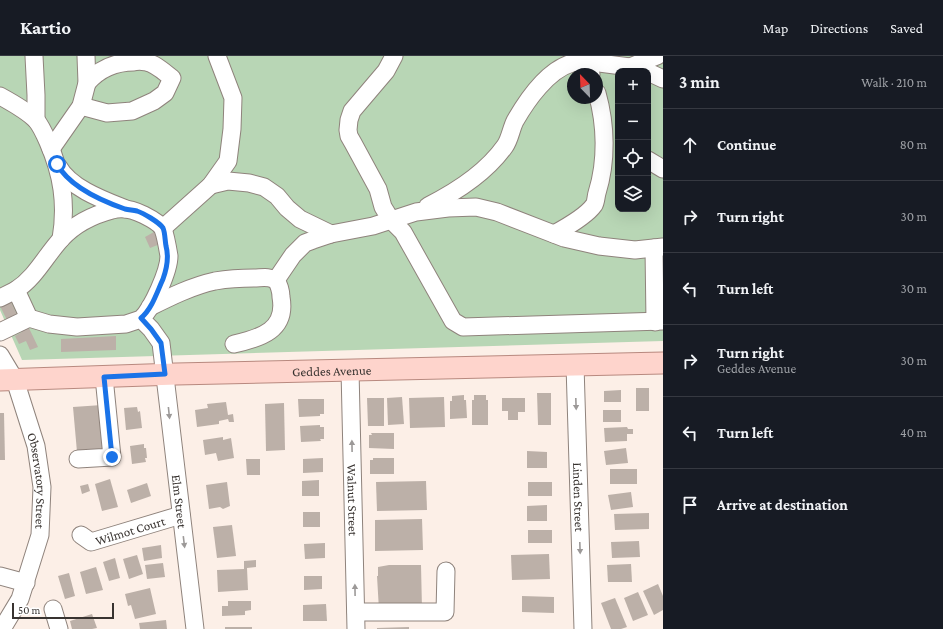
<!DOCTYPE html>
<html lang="en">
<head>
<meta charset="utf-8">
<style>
  body { margin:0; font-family:"Crimson Pro",serif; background:#20242c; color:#f1f3f6 }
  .controls { position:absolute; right:12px; top:12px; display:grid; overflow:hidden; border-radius:8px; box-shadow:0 4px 16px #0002 }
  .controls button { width:36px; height:36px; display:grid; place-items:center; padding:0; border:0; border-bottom:1px solid #363941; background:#171b24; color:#f1f3f6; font:20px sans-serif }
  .compass { position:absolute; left:567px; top:12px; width:36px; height:36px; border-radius:50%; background:#171b24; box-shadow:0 4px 16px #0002; rotate:337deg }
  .scale { position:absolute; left:12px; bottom:10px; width:102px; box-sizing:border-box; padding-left:4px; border:2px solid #383330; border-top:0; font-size:11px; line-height:14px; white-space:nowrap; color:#383330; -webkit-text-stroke:3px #fff; paint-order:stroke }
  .stop { position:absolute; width:12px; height:12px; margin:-9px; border:3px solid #1a73e8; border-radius:50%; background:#fff }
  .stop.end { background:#1a73e8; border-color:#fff; box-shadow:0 1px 4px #0008 }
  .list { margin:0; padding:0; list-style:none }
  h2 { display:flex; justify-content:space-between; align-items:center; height:52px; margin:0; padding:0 16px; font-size:17px }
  h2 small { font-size:13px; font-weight:400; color:#9ea1a6 }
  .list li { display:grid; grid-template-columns:26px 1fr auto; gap:12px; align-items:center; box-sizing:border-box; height:72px; padding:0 16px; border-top:1px solid #363941 }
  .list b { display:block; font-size:15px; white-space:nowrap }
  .list p { margin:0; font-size:13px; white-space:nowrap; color:#9ea1a6 }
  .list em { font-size:13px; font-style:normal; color:#9ea1a6 }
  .icon { flex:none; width:22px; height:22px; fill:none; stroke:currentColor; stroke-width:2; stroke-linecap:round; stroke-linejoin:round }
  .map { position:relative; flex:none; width:663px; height:573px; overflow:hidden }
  header { display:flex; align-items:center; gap:24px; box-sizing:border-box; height:56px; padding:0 20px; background:#171b24; border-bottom:1px solid #363941 }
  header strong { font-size:19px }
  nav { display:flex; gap:22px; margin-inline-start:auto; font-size:14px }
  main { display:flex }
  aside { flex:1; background:#171b24 }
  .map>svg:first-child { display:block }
  .green { fill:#b8d6b5; fill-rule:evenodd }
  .building { fill:#bcb0a8 }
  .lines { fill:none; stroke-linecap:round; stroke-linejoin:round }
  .minor-casing { stroke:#8f837c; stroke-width:19 }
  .major-casing { stroke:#b8897f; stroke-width:23 }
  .minor { stroke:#fff; stroke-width:17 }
  .major { stroke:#fed4cc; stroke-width:21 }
  .oneway { fill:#9c9998 }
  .route { stroke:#1a73e8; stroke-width:5 }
  .labels { text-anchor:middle; stroke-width:3; stroke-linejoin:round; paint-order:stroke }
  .street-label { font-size:13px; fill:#383330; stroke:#fff }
</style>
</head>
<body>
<header>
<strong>Kartio</strong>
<nav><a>Map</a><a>Directions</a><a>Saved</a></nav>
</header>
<main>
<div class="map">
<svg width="663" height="573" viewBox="0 0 663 573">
  <rect width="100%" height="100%" fill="#fcefe7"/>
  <!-- green -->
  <path class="green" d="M0,0H663V285L22,304L0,254ZM618,15H648V153H618ZM573,18H597V42H573Z"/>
  <!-- building -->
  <g class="building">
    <path d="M154,176L160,188L150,192L145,181Z"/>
    <path d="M10,244L18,261L8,266L0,250Z"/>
    <path d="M28,270L38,291L30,294L26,285L19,288L15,280L22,276L21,273Z"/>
    <path d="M116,280V294L61,296V283Z"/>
    <rect x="636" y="332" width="13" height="23"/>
    <path d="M621,334V346H604V335Z"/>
    <path d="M537,337H551V369H538Z"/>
    <path d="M464,339V344H466L467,362L450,363V345H452V340Z"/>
    <path d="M474,339H486V344H488V369H472V344H474Z"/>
    <path d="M402,341L404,368L388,369L387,342Z"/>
    <path d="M444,341L445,371L410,372L409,342Z"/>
    <path d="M367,342H384V370H368Z"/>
    <path d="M502,342H525V356H518V364H508V355H502Z"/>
    <path d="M298,343H324V358H320V360L299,361Z"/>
    <path d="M226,346L228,359L233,358L234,366H229L228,363L219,365V368L197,371L195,354L208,352L207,348Z"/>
    <path d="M284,347L285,394L266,395L265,348Z"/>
    <path d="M102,349L105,394L77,396L73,351Z"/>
    <path d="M137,351L138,356L140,355L142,372L126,374L124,352Z"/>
    <rect x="603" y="354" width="18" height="12"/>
    <path d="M0,357H4L5,404H0Z"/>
    <path d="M320,369V371H324V383H320L321,385L301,386L300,370Z"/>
    <path d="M627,371L628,373H633V378H627V385L605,386L604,372Z"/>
    <path d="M371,377H394V393L369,392V379H372Z"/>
    <path d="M223,381V384L231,382L234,402L218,405L216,397L205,399L203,384Z"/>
    <path d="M144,388V392H146L147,402H145L146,406L132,408L130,390Z"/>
    <path d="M626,392L628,407L606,409L604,395Z"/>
    <path d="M527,395L547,396V412H527Z"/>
    <path d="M323,402V416L303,417V403Z"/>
    <path d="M373,402H394V418H370V404H373Z"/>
    <path d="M246,403H260V419H247Z"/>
    <rect x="610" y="413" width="27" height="15"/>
    <path d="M110,423L118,451L102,455L95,428Z"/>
    <path d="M319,424V440H302V425Z"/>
    <path d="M426,425L427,454L377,455L376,426Z"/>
    <path d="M227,426L230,450L223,453L220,451L209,453L206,429Z"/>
    <rect x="528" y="426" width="24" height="14"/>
    <path d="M147,427L151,440L131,447L127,434Z"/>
    <path d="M88,428L90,435L82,438L80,430Z"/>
    <path d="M631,436L633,451L611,454L608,439Z"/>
    <path d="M547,449V465H527V450Z"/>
    <rect x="303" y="456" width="17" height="15"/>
    <path d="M649,457V473L615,474L614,458Z"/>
    <path d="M422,463L423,494L375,495V464Z"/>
    <path d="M232,469L236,500L217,502L213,471Z"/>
    <rect x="528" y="474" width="24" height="13"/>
    <path d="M639,485L640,501L612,502L611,486Z"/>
    <path d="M325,487V502L305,503L304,488Z"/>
    <path d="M161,489L162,502L144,505L142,492Z"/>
    <path d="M549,498L550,523L512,524L511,499Z"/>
    <path d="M137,499L143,518L129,523L123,503Z"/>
    <path d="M115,502L120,522L109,525L103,506Z"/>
    <path d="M256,504V511L247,512L248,534L218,536L217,514L244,513V505Z"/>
    <path d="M163,507L165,521L147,523L145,509Z"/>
    <path d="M631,508L632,526H608L607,509Z"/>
    <path d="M389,509H421L422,553L379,554L377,520H378V511Z"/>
    <path d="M96,511L103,534L86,538L80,516Z"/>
    <path d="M69,517L75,540L65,543L58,520Z"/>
    <path d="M304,520H322V533L304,534Z"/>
    <path d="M658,528L663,540V554L654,559L643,535Z"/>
    <path d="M150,532L156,558L135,563L131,549L128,550L125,538Z"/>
    <path d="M638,536L648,559L633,565L624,542Z"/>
    <path d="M522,540L554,541V557L522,556Z"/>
    <path d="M615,542L627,571L621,573H611L601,547Z"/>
    <path d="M228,545H251V554L245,555V559L222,560V550H228Z"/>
    <path d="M326,548L327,565H303V549Z"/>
    <path d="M92,558L97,572L92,573H72L70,565Z"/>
    <path d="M166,564L167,573H140L139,567Z"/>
    <rect x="225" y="571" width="27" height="2"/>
    <path d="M409,571V573H377V572Z"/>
  </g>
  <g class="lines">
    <!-- minor casing -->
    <g class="minor-casing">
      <g id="minor">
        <path d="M34,0L36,39V64"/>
        <path d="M394,0L386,15L352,55L349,64L348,74L349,80L353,87L378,133L383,151L391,164L403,176L453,265L463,271L663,265"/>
        <path d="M577,2L584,5L630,11L645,15"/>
        <path d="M630,11L657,0"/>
        <path d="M648,16L663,23"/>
        <path d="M0,40C11,46 27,55 36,64C41,70 45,79 48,86C62,118 67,148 61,183"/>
        <path d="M81,50L107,57L132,55L154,45L165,37L172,22C164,16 156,8 146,6C142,5 137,5 134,6C115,6 99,13 87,27"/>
        <path d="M51,93L81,50L87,27L86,0"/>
        <path d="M648,104L663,113"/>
        <path d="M58,110C70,132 103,144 126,153"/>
        <path d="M211,129L228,125L249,127L264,131L277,140L287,152L300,163L331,178"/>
        <path d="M428,150C456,136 486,117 505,90C510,83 511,73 515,65C527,44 548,14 572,7C576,6 580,6 584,5L591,18"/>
        <path d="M163,172L211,129L228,105L232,73L233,42L217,0"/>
        <path d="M554,178C565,172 587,159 594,149C596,146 596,140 597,137C607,105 606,69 597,37"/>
        <path d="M654,192L655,266"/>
        <path d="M276,224L293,199L305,187L313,184L331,178L373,170L416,156L448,152L476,151L497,156L564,182L599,190L635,194L663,191"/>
        <path d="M0,242L16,234"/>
        <path d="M150,251C170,241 192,230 215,225C227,223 241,222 254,222C261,222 269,220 275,224C279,227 281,236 281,241C287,274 261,282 234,288"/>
        <path id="s1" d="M141,263C152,253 169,215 169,200C168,194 165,178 163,173C160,167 150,162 144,159C134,154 122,151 112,154C93,159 75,168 62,182C46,199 36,221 16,234L29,262L49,268L77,271L126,268L141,263L151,273L161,287L195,573"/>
        <path d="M0,276L29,262"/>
        <path id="s2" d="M0,299L15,324L36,390L42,431L40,479L20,543L2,573"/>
        <path id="s3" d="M575,309L583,573"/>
        <path id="s4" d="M350,314L356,573"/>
        <path d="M78,403L112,401L104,321"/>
        <path id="s5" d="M81,479L91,486L181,459"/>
        <path d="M0,520L26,527"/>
        <path d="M53,553L59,573"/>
        <path d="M356,556H445L446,515"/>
      </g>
    </g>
    <!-- major casing -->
    <g class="major-casing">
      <g id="major">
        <path id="s6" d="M0,324L176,318L663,307"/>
      </g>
    </g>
    <!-- minor -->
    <use href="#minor" class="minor"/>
    <!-- major -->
    <use href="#major" class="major"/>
  </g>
  <!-- one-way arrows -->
  <defs><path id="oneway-solid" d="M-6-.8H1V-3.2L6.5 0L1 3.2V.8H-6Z"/></defs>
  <g class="oneway">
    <use href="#oneway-solid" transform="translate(576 348) rotate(88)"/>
    <use href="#oneway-solid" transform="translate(169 357) rotate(84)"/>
    <use href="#oneway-solid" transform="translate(352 390) rotate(-91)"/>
    <use href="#oneway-solid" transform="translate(184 486) rotate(83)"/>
    <use href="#oneway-solid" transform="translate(580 492) rotate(88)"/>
    <use href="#oneway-solid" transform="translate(355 534) rotate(-91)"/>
  </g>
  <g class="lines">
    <!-- route -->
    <path class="route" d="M57,108C69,130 102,145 125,153C129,154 133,154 137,155C143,157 159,166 163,172C165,176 165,185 166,190C169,201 167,212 163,223C157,236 152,253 141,262L151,273L161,287L165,318L104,321L112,401"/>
  </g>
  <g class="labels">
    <!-- street labels -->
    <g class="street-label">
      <text dy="5" stroke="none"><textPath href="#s6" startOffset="332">Geddes Avenue</textPath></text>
      <text dy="5" stroke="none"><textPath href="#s2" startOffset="133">Observatory Street</textPath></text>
      <text dy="5" stroke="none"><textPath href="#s3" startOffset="132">Linden Street</textPath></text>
      <text dy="5" stroke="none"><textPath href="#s4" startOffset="130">Walnut Street</textPath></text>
      <text dy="5" stroke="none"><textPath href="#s1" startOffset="618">Elm Street</textPath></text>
      <text dy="5" stroke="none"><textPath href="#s5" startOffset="53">Wilmot Court</textPath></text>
    </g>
  </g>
</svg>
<div class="controls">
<button>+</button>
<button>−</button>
<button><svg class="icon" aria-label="locate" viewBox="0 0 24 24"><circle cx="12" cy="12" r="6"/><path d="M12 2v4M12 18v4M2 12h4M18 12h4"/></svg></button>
<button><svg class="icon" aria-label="layers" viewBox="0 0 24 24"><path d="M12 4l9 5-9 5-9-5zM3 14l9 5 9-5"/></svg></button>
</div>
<svg class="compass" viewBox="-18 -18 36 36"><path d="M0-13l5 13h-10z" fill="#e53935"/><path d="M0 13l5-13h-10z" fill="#9ea1a6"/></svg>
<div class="scale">50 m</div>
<div class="stop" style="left:57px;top:108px"></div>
<div class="stop end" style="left:112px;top:401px"></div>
</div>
<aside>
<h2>3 min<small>Walk · 210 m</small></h2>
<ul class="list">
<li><svg class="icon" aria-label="ahead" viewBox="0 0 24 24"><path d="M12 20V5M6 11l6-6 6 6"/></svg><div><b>Continue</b></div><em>80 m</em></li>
<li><svg class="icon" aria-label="right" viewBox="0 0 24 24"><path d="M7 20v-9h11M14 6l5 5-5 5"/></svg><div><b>Turn right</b></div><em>30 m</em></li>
<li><svg class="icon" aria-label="left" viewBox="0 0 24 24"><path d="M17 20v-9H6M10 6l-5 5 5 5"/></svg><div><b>Turn left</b></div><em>30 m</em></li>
<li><svg class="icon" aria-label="right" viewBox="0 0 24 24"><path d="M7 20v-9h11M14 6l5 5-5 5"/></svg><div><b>Turn right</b><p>Geddes Avenue</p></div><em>30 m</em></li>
<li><svg class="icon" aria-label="left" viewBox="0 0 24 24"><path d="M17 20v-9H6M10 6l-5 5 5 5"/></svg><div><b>Turn left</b></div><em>40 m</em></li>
<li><svg class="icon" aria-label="arrive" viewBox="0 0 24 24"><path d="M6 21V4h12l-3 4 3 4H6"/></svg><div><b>Arrive at destination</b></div></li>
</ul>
</aside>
</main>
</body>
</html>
